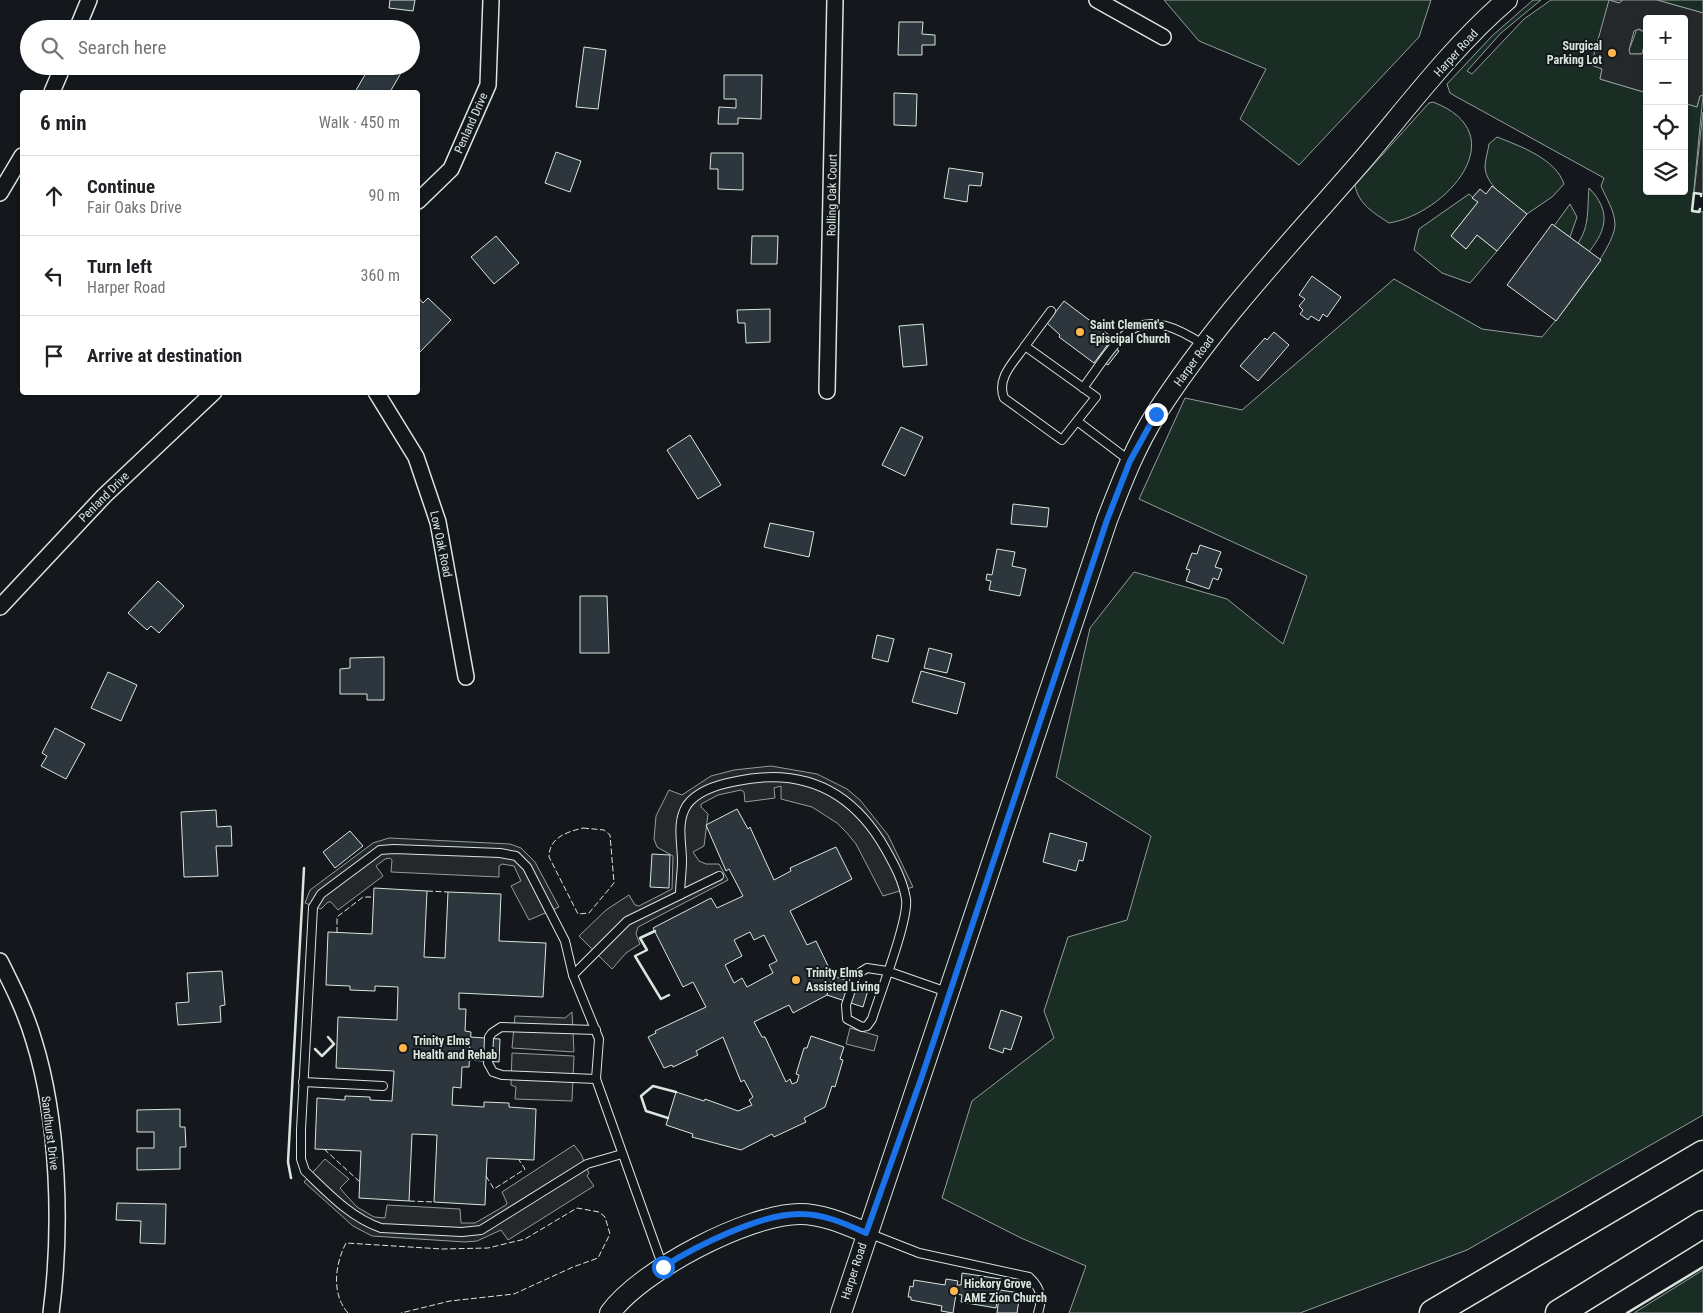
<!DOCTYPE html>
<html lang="en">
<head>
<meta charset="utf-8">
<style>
  body { margin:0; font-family:"Roboto Condensed",sans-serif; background:#f2f2f2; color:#202124 }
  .controls { position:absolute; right:15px; top:15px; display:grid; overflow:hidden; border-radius:5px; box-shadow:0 1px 4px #0004 }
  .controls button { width:45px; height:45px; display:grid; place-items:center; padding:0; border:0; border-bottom:1px solid #e0e0e0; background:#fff; color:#202124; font:25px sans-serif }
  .stop { position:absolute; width:15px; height:15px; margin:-11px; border:4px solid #1a73e8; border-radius:50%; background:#fff }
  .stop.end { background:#1a73e8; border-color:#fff; box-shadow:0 1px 5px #0008 }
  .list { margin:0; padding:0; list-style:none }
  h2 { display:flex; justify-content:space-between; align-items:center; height:65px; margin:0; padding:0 20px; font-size:21px }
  h2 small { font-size:16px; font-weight:400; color:#757577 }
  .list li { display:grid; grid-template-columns:32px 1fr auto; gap:15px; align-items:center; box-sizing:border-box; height:80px; padding:0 20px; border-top:1px solid #e0e0e0 }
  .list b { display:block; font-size:19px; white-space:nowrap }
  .list p { margin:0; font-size:16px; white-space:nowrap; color:#757577 }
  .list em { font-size:16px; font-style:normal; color:#757577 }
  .icon { flex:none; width:28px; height:28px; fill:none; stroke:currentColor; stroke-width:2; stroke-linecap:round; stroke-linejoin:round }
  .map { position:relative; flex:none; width:1703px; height:1313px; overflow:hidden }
  .search { position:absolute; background:#fff; box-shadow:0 1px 4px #0004; left:20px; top:20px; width:400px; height:55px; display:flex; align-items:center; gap:12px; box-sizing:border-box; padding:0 18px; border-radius:28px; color:#757577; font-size:19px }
  .panel { position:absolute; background:#fff; box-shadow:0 1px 4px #0004; left:20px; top:90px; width:400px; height:305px; border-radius:5px }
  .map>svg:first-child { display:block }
  .green { fill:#1a2d24; stroke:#939e99 }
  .parking { fill:#24282b; stroke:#939e99 }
  .building { fill:#2c363c; stroke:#d8e6dc; fill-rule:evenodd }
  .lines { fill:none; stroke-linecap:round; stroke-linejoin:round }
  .lane-casing { stroke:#d8e6dc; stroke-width:10 }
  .street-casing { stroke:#d8e6dc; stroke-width:18 }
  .secondary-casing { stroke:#d8e6dc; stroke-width:22 }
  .highway-casing { stroke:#d8e6dc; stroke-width:29 }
  .lane { stroke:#14181c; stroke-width:8 }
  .street { stroke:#14181c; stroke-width:15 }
  .secondary { stroke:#14181c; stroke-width:20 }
  .highway { stroke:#14181c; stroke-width:26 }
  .fence { stroke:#d8e6dc; stroke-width:1; stroke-dasharray:6 2.5; stroke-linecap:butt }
  .wall { stroke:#d8e6dc; stroke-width:2.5 }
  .route { stroke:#1a73e8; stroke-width:6 }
  .poi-dot { fill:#ffb74d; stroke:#14181c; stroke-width:2 }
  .labels { text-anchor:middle; stroke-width:4; stroke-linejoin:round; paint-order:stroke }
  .poi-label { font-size:12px; font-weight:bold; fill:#d8e6dc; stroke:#14181c; text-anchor:start }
  .street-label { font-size:12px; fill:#d8e6dc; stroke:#14181c }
</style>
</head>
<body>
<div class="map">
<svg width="1703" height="1313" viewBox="0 0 1703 1313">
  <rect width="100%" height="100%" fill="#14181c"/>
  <!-- green -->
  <g class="green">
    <path d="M1164,0H1431L1419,37L1299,165L1240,119L1266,69L1199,41Z"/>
    <path d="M1533,0H1541L1501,33L1467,71L1472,74L1524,19L1551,0H1623L1619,3L1609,0L1600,67L1602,70L1600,79L1647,93V191H1684V103L1697,107L1700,96L1703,95L1692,210L1703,212V1115L1467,1250L1300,1313H1069L1086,1266L1021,1238L942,1198L972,1101L1054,1038L1044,1011L1068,937L1127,920L1151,836L1056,777L1090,628L1134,572L1227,599L1283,644L1307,576L1139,499L1185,398L1242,410L1394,279L1482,329L1542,337C1558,318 1615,248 1615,225C1615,211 1606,198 1601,186L1604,178L1455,96L1450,93L1447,84L1492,36Z"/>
    <path d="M1657,0H1703V13Z"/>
    <path d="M1637,29L1647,33L1642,54H1630L1629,50Z"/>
    <path d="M1433,102C1517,134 1446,214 1389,223C1374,213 1358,204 1355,185L1429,103Z"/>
    <path d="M1497,137C1520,146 1556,159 1564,184L1552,197L1527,214C1513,202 1486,188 1485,167C1485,160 1488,151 1489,144Z"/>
    <path d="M1589,188C1611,211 1607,229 1589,252L1578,243C1590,226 1587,208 1589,188Z"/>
    <path d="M1469,194L1478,202L1451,236L1466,249L1477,235L1497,251L1470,283L1442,273L1414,250L1419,229Z"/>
    <path d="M1570,204L1577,217L1570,237L1554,226Z"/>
    <path d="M1703,1270V1313H1634Z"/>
  </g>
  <!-- parking -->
  <g class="parking">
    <path d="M1609,0L1619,3L1623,0H1657L1703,13V95L1700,96L1697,107L1684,103V19H1647V33L1639,29L1634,31L1629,50L1630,54H1642L1647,37V93L1600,79L1602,69L1591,65Z"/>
    <path d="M1703,112V194L1694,193Z"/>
    <path d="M771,766L817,774L847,789L860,800L888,835L913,887L883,896L856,844L847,833L837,823L812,807L781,799V786L774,788L775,798L745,802L744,792L741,790L718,795L701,804V807L708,814L704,846L693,852L699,861L706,864H719L728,880L638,927L636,934L640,944L626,953L612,969L579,936L606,910L629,895L635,905L639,906L672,889L673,856L657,847L654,839L656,816L669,790L682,795L711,776L734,770Z"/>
    <path d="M389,838L510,844L521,848L535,862L559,907L529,920L511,886L521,881L514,866L502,864L499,866V877L391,872L392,860L390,858L385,859L376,866L383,876L338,910L331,902H328L321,909L305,903L310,890L373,843Z"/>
    <path d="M572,1012L574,1052L512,1048L515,1016L565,1018Z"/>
    <path d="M850,1028L878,1036L874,1051L846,1044Z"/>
    <path d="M512,1053L574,1056L572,1101L515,1099L516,1087L511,1085Z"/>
    <path d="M574,1145L581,1154L589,1173L587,1176L594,1186L508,1240L501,1230L477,1241L465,1242L372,1236L353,1226L304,1182L325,1159L349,1179L340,1188L345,1194L357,1207L374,1217L385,1218L387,1205L460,1209L461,1223H475L506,1205L507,1203L502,1192Z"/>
  </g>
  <!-- building -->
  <g class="building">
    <path d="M390,0H415L413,11L389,8Z"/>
    <path d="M899,22H923L922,34L935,35V45H922V55H898Z"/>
    <path d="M584,47L606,50L598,109L576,107Z"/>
    <path d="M370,66H405L390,92H355Z"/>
    <path d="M724,75H762L761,119L738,118V124H718L719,107L736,108V99H724Z"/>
    <path d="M894,93L917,94L916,126L894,125Z"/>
    <path d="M556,152L581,161L570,192L545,183Z"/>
    <path d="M711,153H743V190L718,189V169H710Z"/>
    <path d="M949,168L983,173L981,186L969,185L967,202L944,198Z"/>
    <path d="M1492,186L1527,214L1497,251L1477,235L1466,249L1451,236L1478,202L1472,198L1480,189L1486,194Z"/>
    <path d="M1552,224L1601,260L1556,321L1507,285Z"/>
    <path d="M496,236L519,263L494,284L471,257Z"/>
    <path d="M752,236H778L777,264H751Z"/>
    <path d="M1312,276L1341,297L1327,317L1323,314L1319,321L1311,316L1308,320L1300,314L1303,310L1299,306L1305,299L1299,295Z"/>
    <path d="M418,297L423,303L428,298L451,320L418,354Z"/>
    <path d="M1064,301L1113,338L1094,363L1059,337L1060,335L1047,323Z"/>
    <path d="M770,309V342L746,343L745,323H738L737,310Z"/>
    <path d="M923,324L927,365L903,367L899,326Z"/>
    <path d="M1274,332L1289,345L1258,381L1240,366L1265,338L1267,340Z"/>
    <path d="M1109,343L1119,351L1108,365L1098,358Z"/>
    <path d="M901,427L923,437L905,476L882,465Z"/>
    <path d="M690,435L721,485L698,499L667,450Z"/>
    <path d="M1013,504L1049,508L1047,527L1011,524Z"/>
    <path d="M770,523L814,532L809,557L764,547Z"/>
    <path d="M1200,545L1221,552L1215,567L1222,569L1218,580L1213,578L1209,589L1186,581L1190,570L1186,569L1192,553L1197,554Z"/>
    <path d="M997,549L1015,552L1012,566L1026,569L1020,596L989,590L991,581L986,580L987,574L992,575Z"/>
    <path d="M158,581L184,606L159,633L151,626L147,630L128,613Z"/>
    <path d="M580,596H607L609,653H580Z"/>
    <path d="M877,635L894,639L888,662L872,658Z"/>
    <path d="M929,648L952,654L947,673L924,668Z"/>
    <path d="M384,657V700H367V694H340V669L350,668V658Z"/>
    <path d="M921,671L965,683L957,714L912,702Z"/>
    <path d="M108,672L137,685L121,721L91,708Z"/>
    <path d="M55,728L85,744L66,779L41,766L47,756L42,753Z"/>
    <path d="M737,809L748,829L750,827L774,880L791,871L790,868L836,847L852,879L790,911L807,945L816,941L833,976L827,995L793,1013L789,1005L754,1022L762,1037H765L786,1082L790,1079L792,1084L797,1082L799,1075L796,1074L804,1048H807L811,1036L844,1047L840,1059L843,1060L835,1087L832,1086L825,1107L804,1118L806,1122L774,1137L772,1134L741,1150L692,1137L693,1134L666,1125L676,1092L704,1101L705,1099L738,1111L752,1105L749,1100L753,1097L744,1080L741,1082L723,1037L696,1051L698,1055L673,1067L672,1065L664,1068L648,1037L656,1033L655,1031L706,1007L693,982L683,987L653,928L711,898L717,908L743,896L729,869L726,871L706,825ZM750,932L754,940L764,935L777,961L769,965L773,973L747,987L742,978L734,983L725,965L742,956L734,940Z"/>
    <path d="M216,810L217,827L231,826L232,846H216L218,876L184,877L181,812Z"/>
    <path d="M350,831L363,846L335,868L323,852Z"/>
    <path d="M1050,833L1087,843L1083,861L1079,860L1076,871L1043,862Z"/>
    <path d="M652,854L670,855L669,888L650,887Z"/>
    <path d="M374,888L427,891L424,957L445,958L448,892L501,894L499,941L546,943L543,997L459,993V1009H466L465,1031L471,1032L469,1067H462L461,1088L453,1087L452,1105L484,1107V1102L509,1103V1107L536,1109L534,1160L487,1158L485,1205L434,1202L437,1135L412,1134L409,1201L359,1198L361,1151L315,1149L317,1098L345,1100V1096L370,1097V1100L392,1101L394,1071L336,1068L338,1017L397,1020L398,987L375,986V991L350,990V986L326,985L328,932L372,934Z"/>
    <path d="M222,971L225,1005L220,1006L221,1022L178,1025L176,1003L189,1002L187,973Z"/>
    <path d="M833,976L869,987L863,1007L827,995Z"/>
    <path d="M1001,1010L1022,1017L1011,1050L1004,1048L1003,1053L989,1048Z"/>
    <path d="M470,1037L500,1039L499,1062L469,1060Z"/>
    <path d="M180,1109V1127H185L186,1147H180V1169L137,1170V1148H154V1132H137V1110Z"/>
    <path d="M117,1203L166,1204L165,1244L140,1243L141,1221L116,1220Z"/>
    <path d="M962,1273L1001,1279L996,1308L961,1302L962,1295L956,1294L953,1313L941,1311L942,1306L911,1300V1297H908L910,1286L913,1287L914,1280L945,1285L946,1279L958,1281L957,1285H961Z"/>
    <path d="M1000,1290L1020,1293L1017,1313H997Z"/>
  </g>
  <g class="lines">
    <!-- lane casing -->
    <g class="lane-casing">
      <g id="lane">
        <path d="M1025,346L1051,311"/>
        <path d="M1083,388C1122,335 1135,299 1204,345"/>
        <path d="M1077,421L1096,397L1025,346C1014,362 996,378 1004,398L1062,440L1077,421L1130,461"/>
        <path d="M680,895L719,876"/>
        <path d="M573,975L565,941L527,867L516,856L500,853L394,849L380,850L321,894L313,907L301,1130V1159L305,1171C328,1193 351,1218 381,1228L462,1232L481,1230L587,1164L622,1154"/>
        <path d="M596,1030L501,1027L492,1033L489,1037L488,1063L493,1072L502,1075L596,1079"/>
        <path d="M303,1082L383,1086"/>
        <path d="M868,1233L919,1253L1029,1277C1041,1288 1043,1298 1038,1313"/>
        <path d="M663,1267L596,1079L599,1039L573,975L627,921L680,895C680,884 682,872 682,861C682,843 676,822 687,805C698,790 720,784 737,781C804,767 853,791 886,850C895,866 903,881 906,899C909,920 879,996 872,1019L867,1026L862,1027L847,1019L846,1005L856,975L867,968L887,971L947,992"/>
      </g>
    </g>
    <!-- street casing -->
    <g class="street-casing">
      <g id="street">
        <path d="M1097,0L1163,37"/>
        <path d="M77,29L89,0"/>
        <path d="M52,92L63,66"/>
        <path d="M0,193L22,156"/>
        <path d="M418,201L451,169L488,85L491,0"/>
        <path d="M827,391L835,0"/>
        <path d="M376,392L416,457L438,522L466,677"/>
        <path d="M0,607L104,496L214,392"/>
        <path d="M0,961C13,987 26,1013 34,1041C59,1121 62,1230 51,1313"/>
      </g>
    </g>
    <!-- secondary casing -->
    <g class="secondary-casing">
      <g id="secondary">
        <path d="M610,1313C640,1271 748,1214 800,1214C823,1214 845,1224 867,1233"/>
        <path d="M841,1313L1107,520C1121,484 1135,447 1156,414C1214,323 1290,244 1361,162C1407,108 1453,46 1507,0"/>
      </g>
    </g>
    <!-- highway casing -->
    <g class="highway-casing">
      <g id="highway">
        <path d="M1433,1313L1703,1154"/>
        <path d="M1559,1313L1703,1224"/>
      </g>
    </g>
    <!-- lane -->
    <use href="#lane" class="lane"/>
    <!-- street -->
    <use href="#street" class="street"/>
    <!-- secondary -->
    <use href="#secondary" class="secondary"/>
    <!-- highway -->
    <use href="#highway" class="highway"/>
    <!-- fence -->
    <g class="fence">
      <path d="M583,828L604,830L610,835L614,883L589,913L578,914L549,857C549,838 566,832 583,828Z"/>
      <path d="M427,891L448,892"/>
      <path d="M337,933V917L363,897H373"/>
      <path d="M324,1149L360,1182"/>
      <path d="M486,1176L494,1189L525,1169L519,1160"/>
      <path d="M409,1201L434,1202"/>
      <path d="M348,1313C331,1294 335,1264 346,1243L442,1249L488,1248L525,1239L577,1208L599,1212L605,1217L610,1234L598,1258L573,1267L514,1294L450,1301L401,1313"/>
    </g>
    <!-- wall -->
    <g class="wall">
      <path d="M1700,209L1699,212L1692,211L1694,193L1701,194V196"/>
      <path d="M655,931L640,938L647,950L635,956L661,999L669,995"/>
      <path d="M315,1049L322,1056L334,1044L328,1037"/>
      <path d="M668,1118L646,1111L641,1096L653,1086L676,1092"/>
      <path d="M291,1178L288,1162L304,868"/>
      <path d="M1627,1313L1703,1267"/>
    </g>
  </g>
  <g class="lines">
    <!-- route -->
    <path class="route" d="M663,1267C696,1246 762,1213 801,1214C824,1214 846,1224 866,1233L921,1079L1107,520L1130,461L1156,414"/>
  </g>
  <!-- markers -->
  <g class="poi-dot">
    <circle cx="1612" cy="53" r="5"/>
    <circle cx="1080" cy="332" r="5"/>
    <circle cx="796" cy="980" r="5"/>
    <circle cx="403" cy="1048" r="5"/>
    <circle cx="954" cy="1291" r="5"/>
  </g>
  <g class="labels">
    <!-- poi labels -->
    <g class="poi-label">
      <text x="1602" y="50" text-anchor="end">Surgical<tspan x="1602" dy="14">Parking Lot</tspan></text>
      <text x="1090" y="329">Saint Clement's<tspan x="1090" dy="14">Episcipal Church</tspan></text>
      <text x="806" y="977">Trinity Elms<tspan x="806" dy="14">Assisted Living</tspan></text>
      <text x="413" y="1045">Trinity Elms<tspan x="413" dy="14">Health and Rehab</tspan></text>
      <text x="964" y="1288">Hickory Grove<tspan x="964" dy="14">AME Zion Church</tspan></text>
    </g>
    <!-- street labels -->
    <g class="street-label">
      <text transform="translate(1456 53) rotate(-48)" y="4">Harper Road</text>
      <text transform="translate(471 123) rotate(-66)" y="4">Penland Drive</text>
      <text transform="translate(832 195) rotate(-89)" y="4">Rolling Oak Court</text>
      <text transform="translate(1194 361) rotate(-54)" y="4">Harper Road</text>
      <text transform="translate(104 497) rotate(-45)" y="4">Penland Drive</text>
      <text transform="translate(441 544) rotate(78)" y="4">Low Oak Road</text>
      <text transform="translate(50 1133) rotate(83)" y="4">Sandhurst Drive</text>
      <text transform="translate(854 1271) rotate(-72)" y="4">Harper Road</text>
    </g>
  </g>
</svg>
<div class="controls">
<button>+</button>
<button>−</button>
<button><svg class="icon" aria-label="locate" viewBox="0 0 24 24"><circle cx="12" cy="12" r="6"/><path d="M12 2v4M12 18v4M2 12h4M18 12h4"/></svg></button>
<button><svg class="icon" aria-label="layers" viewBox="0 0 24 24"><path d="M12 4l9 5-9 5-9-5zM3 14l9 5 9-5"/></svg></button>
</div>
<div class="stop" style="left:663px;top:1267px"></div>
<div class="stop end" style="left:1156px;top:414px"></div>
<div class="search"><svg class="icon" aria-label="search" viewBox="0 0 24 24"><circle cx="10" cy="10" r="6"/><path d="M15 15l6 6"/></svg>Search here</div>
<section class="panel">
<h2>6 min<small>Walk · 450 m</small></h2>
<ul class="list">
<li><svg class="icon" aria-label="ahead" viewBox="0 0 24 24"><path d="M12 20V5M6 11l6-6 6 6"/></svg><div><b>Continue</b><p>Fair Oaks Drive</p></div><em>90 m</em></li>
<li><svg class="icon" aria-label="left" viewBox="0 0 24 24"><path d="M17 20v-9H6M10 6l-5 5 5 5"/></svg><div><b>Turn left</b><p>Harper Road</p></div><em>360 m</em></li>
<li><svg class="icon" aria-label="arrive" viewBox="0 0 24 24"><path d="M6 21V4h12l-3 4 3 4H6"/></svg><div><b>Arrive at destination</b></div></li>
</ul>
</section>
</div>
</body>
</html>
